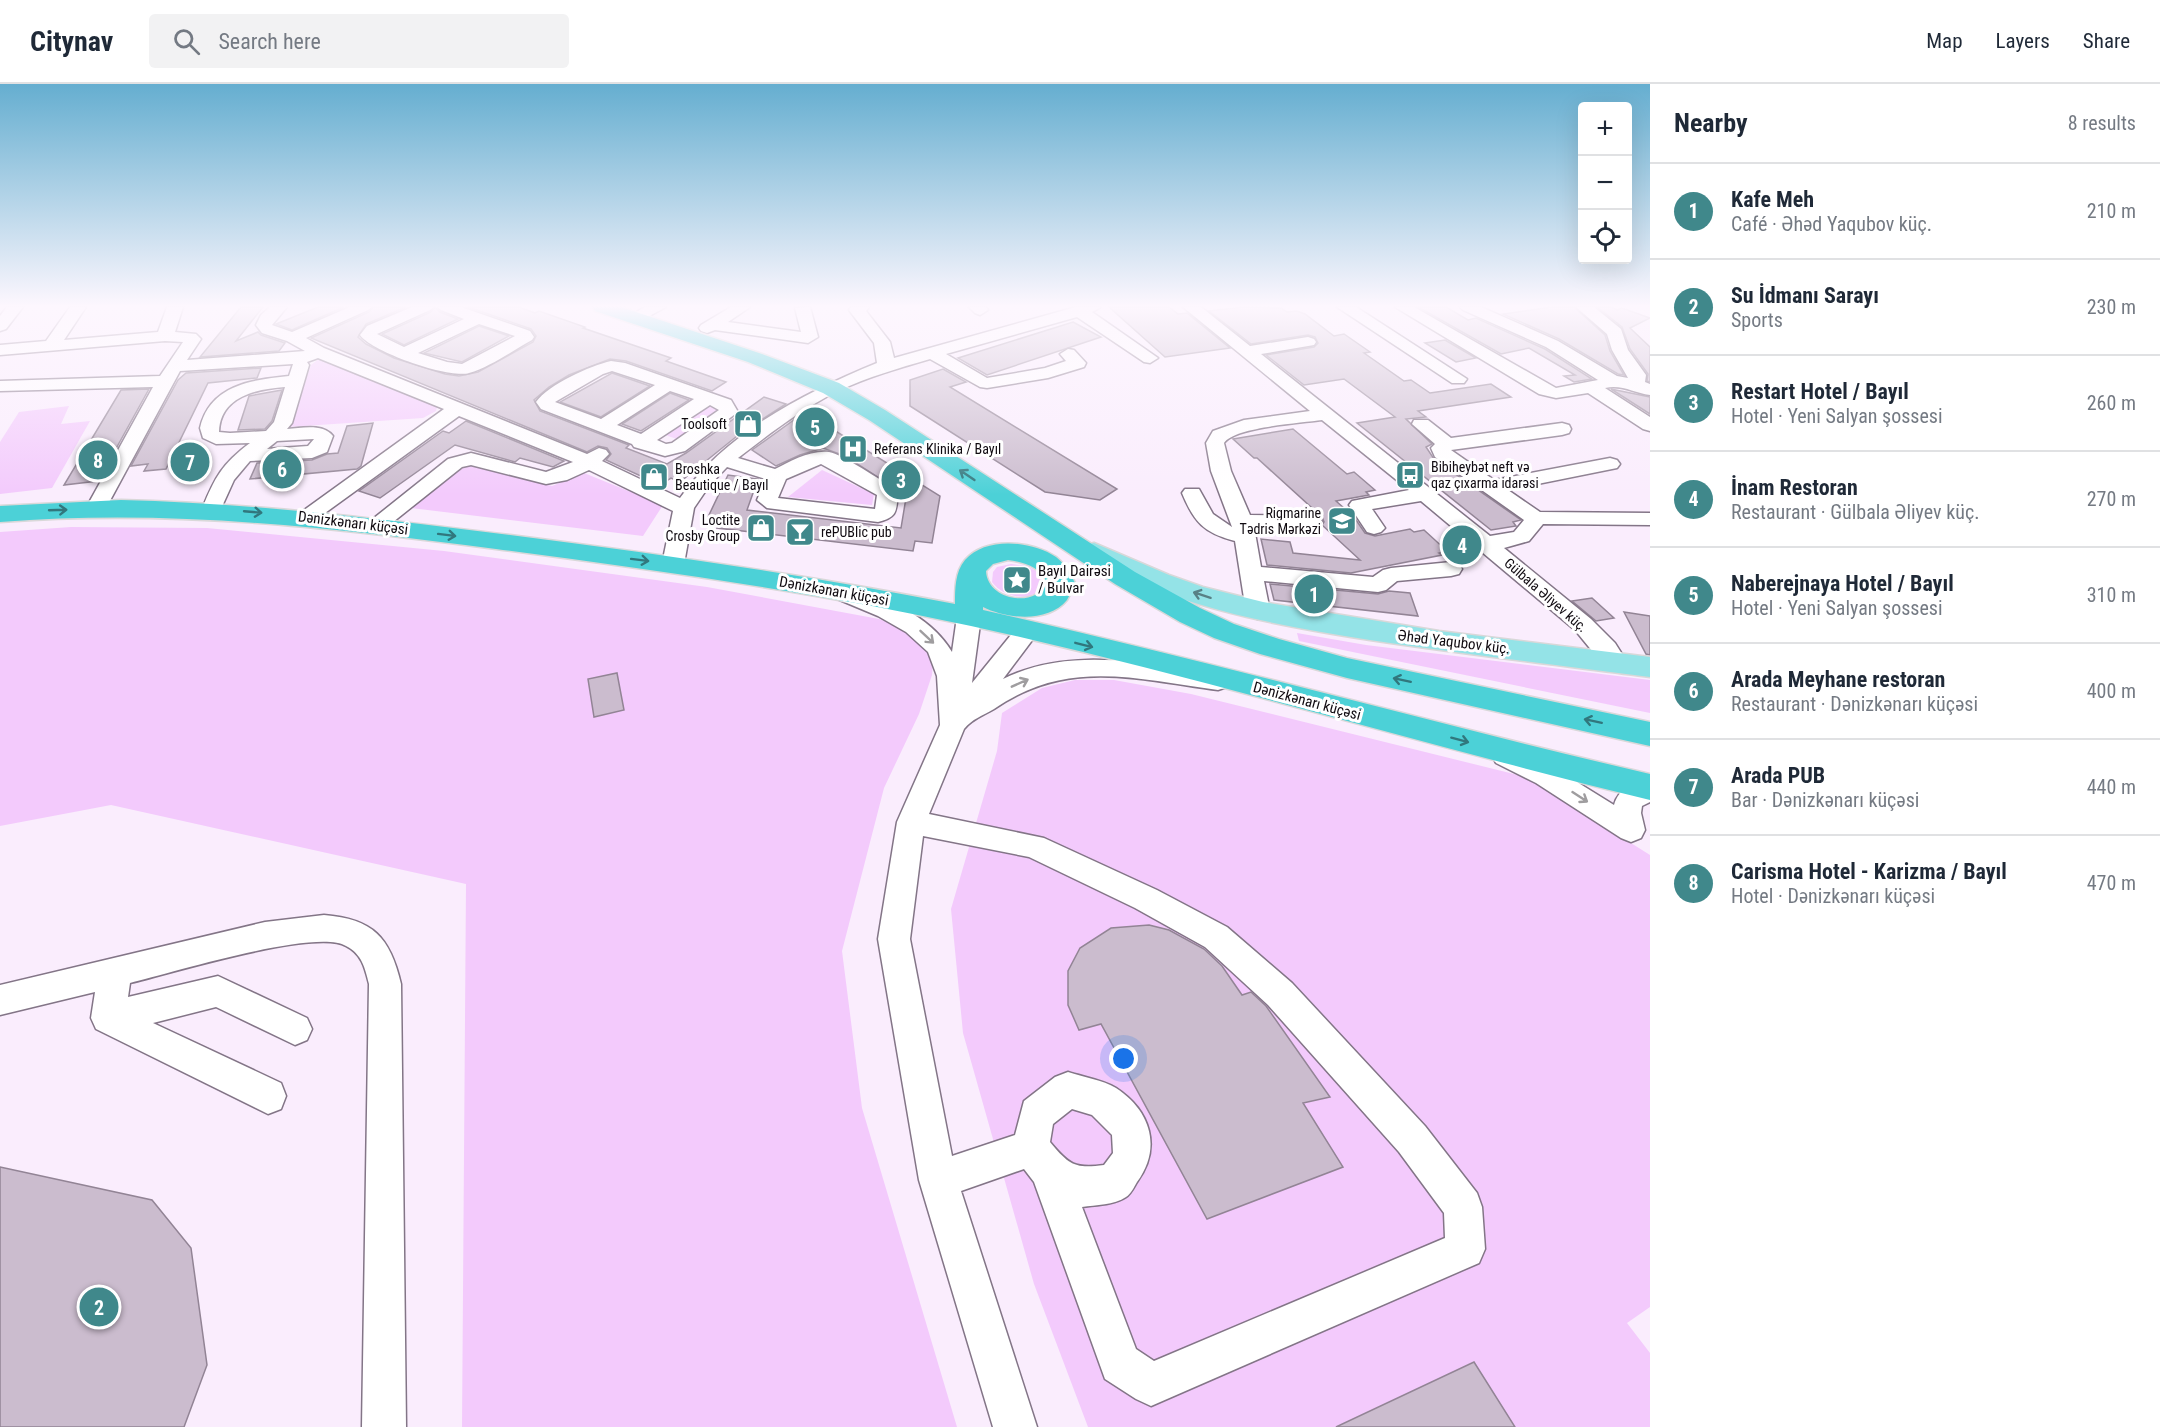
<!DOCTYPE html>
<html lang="en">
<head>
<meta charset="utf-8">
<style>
  body { margin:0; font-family:"Roboto Condensed",sans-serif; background:#f2f2f3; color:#1f2937 }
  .controls { position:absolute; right:18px; top:18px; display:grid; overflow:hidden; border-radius:6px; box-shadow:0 6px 24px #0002 }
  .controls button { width:54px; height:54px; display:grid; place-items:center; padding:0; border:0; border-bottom:2px solid #e0e1e3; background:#fff; color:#1f2937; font:30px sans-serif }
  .you { position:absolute; left:1124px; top:975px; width:21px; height:21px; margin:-15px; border:4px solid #fff; border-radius:50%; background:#1a73e8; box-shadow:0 0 0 9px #1a73e833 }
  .badge { display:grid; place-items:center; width:39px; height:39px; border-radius:50%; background:#40888b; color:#fff; font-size:20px; font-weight:700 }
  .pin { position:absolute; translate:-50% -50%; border:3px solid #fff; box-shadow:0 2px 6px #0006 }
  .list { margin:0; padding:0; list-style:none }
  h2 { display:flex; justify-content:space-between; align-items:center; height:78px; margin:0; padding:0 24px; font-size:26px }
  h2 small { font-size:20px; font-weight:400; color:#747a83 }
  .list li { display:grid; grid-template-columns:39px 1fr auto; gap:18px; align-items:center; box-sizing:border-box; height:96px; padding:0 24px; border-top:2px solid #e0e1e3 }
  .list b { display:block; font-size:22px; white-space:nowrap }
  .list p { margin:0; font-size:20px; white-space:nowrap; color:#747a83 }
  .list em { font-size:20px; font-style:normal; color:#747a83 }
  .icon { flex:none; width:33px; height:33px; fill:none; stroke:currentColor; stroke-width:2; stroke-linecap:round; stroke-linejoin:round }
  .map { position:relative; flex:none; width:1650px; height:1343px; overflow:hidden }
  header { display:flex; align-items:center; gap:36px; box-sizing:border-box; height:84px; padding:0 30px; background:#fff; border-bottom:2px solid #e0e1e3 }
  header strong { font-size:28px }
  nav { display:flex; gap:33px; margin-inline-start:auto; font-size:21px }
  .search { width:420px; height:54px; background:#f2f2f3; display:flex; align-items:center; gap:15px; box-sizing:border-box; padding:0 21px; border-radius:6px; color:#747a83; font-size:22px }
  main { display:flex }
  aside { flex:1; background:#fff }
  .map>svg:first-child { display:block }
  .green { fill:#f3cafc }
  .building { fill:#cbbcce; stroke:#928495; stroke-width:1.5 }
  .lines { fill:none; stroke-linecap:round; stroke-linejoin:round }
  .minor-casing { stroke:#837587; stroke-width:3 }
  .major-casing { stroke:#d9d8d9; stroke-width:3 }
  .highway-casing { stroke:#d9d8d9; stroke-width:3 }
  .minor { fill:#fff; fill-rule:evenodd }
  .major { fill:#94e3e7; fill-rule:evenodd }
  .highway { fill:#4cd1d7; fill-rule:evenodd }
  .oneway { stroke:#31777d }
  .oneway2 { stroke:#588186 }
  .oneway3 { stroke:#9f9d9f }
  .labels { text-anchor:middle; stroke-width:6; stroke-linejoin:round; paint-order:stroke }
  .far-poi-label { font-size:14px; fill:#0f0a10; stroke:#fff; text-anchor:start }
  .far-street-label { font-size:14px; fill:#0f0a10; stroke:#fff }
  .street-label { font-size:15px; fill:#0f0a10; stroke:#fff }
  .poi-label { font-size:15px; fill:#0f0a10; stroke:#fff; text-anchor:start }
</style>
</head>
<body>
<header>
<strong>Citynav</strong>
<div class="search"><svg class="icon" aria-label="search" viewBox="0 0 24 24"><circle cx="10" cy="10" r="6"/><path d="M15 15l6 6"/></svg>Search here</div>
<nav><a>Map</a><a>Layers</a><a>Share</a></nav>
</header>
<main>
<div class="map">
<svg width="1650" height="1343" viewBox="0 0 1650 1343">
  <rect width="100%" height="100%" fill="#faedfd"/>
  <!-- green -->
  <g class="green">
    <path d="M319,275H325L434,319L437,323L436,327L423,334L289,343L311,281Z"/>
    <path d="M706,321L720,326L677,355L662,350Z"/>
    <path d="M69,322L61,340L90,337L52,404L0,410V358L19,328Z"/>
    <path d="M468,380L552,402L584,389L663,421L643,452L411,424Z"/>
    <path d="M822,386L874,410L872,421L788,413Z"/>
    <path d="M71,443L207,444L444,467L707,503L879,535L903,544L924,561L933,576L932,591L919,630L884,704L842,867L862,1024L957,1343H462L466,800L111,721L0,742V448Z"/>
    <path d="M1011,480L1027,482L1040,489L1044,500C1034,520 1003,514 992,498L993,488L997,483Z"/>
    <path d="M1297,549L1366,561L1650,596V629L1299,557Z"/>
    <path d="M1075,596H1114L1191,610L1526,693L1650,771V1223L1627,1239L1650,1269V1343H1088L1034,1200L963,949L951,825L997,667L1002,629L1042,604Z"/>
  </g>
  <!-- building -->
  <g class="building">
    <path d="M241,223H263L236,257L258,248L261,251L285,259L279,267L200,273Z"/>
    <path d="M318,223H344L292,246L276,240Z"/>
    <path d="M373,223H406L366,240L358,253L366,260L394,274L445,290L459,292L478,288L533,258L536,252L531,245L468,223H519L535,229L539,227L585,243L583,244L671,274L666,277L726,298L712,307L626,277L610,275L569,291L549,303L534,316L540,327L629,361L626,364L667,380L686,369L764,313L786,320L742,348L680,398L671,394L660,401L606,376L611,370L607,364L598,362L587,368L311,254L369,228Z"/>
    <path d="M435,223L440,228L458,235L404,261L382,250L431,228Z"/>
    <path d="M1109,223H1169L1178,230L1187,229L1230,264L1165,273Z"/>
    <path d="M1243,223L1281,224L1287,228L1297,227L1305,230L1334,252L1344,250L1370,268L1364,269L1404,297L1411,296L1430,309L1491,300L1511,313L1418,327L1426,333L1406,335L1432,360L1426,363L1434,375L1521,436L1513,438L1516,442L1491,446L1357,339L1395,333L1344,295L1304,301L1266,271L1314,263L1318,259L1315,253L1308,251L1251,260L1209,227Z"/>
    <path d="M1418,223H1446L1468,236L1476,234L1545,265L1592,295L1574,298L1564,292L1575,291L1529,264L1501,270Z"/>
    <path d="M1552,223H1574L1605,251L1610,267L1624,291L1618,290L1559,255L1503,230Z"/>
    <path d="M1597,223H1611L1617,226L1622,224L1650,234L1630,244L1650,263V298L1647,297L1648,290L1630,265L1622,243Z"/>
    <path d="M1073,238L1101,253L987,291L958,274Z"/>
    <path d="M479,242L509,252L462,278L424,269Z"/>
    <path d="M1445,256L1476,274L1456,278L1425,259Z"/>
    <path d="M261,284L257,294L208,299L166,385L144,387L148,380L131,382L178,296L186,289Z"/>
    <path d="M943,285L966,298L950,303L1117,405L1100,416L1045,408L910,322V296Z"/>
    <path d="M612,289L650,302L601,333L560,318Z"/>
    <path d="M149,305L98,397L64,401L121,306Z"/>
    <path d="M1611,305L1650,313V330Z"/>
    <path d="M282,306L272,337L265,345L238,346L249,312Z"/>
    <path d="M670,309L689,316L641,347L622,340Z"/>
    <path d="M805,328L940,412L932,459L915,457L913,467L717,444L721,434L708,433L728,391L758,395L747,426L901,444L907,408L899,407L845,372L823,364L800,371L776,382L752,366Z"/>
    <path d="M466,337L564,377L553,383L520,374L515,378L455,361L380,414L359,407L443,347L449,349Z"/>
    <path d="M373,339L361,382L357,385L250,395L257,379L312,376L327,370L338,369L347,342Z"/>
    <path d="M1293,345L1347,390L1354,388L1375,406L1366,408L1369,411L1336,417L1354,433L1365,449L1375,452L1410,445L1414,448L1424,446L1447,467L1439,469L1442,471L1351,489L1267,481L1261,455L1290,458L1293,469L1360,476L1322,441L1324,438L1322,433L1257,374H1254L1233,355Z"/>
    <path d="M1270,500L1378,510L1389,507L1410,509L1418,532L1274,516Z"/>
    <path d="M1592,514L1614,534L1596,537L1572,517Z"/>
    <path d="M1624,528L1650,532V571L1646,570Z"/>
    <path d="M617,589L624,626L594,633L588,595Z"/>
    <path d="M1149,841L1169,846L1204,865L1222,882L1242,911L1251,908L1266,922L1330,1013L1303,1019L1343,1083L1207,1135L1101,940L1079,946L1068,921V887L1080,864L1111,844Z"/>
    <path d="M0,1083L152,1116L191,1164L207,1281L184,1343H0Z"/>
    <path d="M1474,1278L1515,1343H1336Z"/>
  </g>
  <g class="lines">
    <!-- minor casing -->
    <g class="minor-casing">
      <g id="minor">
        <path d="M7,223H23L6,245L0,247V232Z"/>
        <path d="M70,223H86L64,256L158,248L167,223H183L175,248L196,250L201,255L187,276L305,267L287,257L262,249L256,241L261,231L270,223H287L272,241L292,248L350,223H371L368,226L306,254L324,264L587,370L599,364L606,366L609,370L602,377L680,414C727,348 804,309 877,279L874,259L849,226L851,223H869L866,227L890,258L894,274L1076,223H1101L1092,228L1158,274L1150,279L1144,278L1077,233L946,270L987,294L1045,284L1066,277L1060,270L1068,265L1074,266L1086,279L1084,283L1048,294L987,304L980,303L930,275C899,284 868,293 838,307C803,324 769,350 738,374L775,385C791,377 810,366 829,368C844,371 880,396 895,405L898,409C896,427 898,433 878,438L767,424L757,416L766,395L727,383L709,402L694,424L684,480L681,485L673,487L665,485L662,480L673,427L589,386L567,396L546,400L471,381L462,383L383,446L376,448L369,446L365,442L369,438L448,375L471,369L546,388L573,378L459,332L314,437L307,439L300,437L297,433L300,429L444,325L318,274L307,278L309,281L292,339L287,345C302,344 323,339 333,352L327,368L312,374L250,377L234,396L219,429L212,431L205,429L202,425C215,393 222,380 250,359L216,360L203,354L200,344C210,301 251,296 289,292L293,280L180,287L106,424L103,428L96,430L89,428L86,424L153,303L0,307V297L160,292L183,258L165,257L0,271V261L46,257ZM285,303L274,338L266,347L230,349L219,348C220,312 257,305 285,303ZM314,355L308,362L267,365L277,357ZM821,380L877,411L875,425L778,414L786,395Z"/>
        <path d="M412,223H433L430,226L377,250L404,263L464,235L441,226L438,223H461L530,247L534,253L532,256C512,267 490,283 469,289C449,295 372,268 360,251L367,242ZM479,240L515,252L462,280L447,278L418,269Z"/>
        <path d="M645,223H666L640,237H628L626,234Z"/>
        <path d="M731,223H750L728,238L801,248L795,224L810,223L818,253L808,259L715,246L707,249L701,247L699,244L701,241Z"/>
        <path d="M969,223H986L988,226L980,231L975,229Z"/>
        <path d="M1183,223H1201L1250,262L1308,253L1314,255L1316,258L1314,261L1261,270L1490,452L1514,448L1524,436L1435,373L1431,364L1435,360L1412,340L1414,336H1428L1451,354L1562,339L1569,341L1571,345L1569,349L1562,351L1451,366L1494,396L1610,374L1617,376L1620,380L1617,384L1508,406L1540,428L1650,429V441L1543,440L1529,457L1504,464L1591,535L1615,559L1627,578L1624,584L1615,586L1606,584L1575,546L1421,417L1372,425L1385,444L1381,448L1374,450L1367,448L1349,421L1352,417L1409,406L1322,336C1302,339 1234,343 1224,359L1231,387L1250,431L1312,432L1319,434L1322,438L1319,442L1312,444L1254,443L1261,483L1373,493L1383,486L1391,484L1451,478L1459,480L1462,485L1459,490L1451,492L1397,497L1386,506L1378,508L1264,497L1270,527L1266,532L1258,535L1250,532L1246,527L1235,457C1204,449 1194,438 1182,409L1185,405H1199L1213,430L1232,443L1211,387L1206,359L1213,347L1244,336L1310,327Z"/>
        <path d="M1337,223H1356L1467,295L1464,299H1452Z"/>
        <path d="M1395,223H1414L1556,304L1598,296L1546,263L1463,226L1460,223H1481L1558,257L1617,292L1628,294L1612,266L1607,250L1576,223H1594L1621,245L1628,266L1646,291L1645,298L1650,300V311C1634,309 1622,300 1605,304L1650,333V347L1643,345L1588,309L1556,314L1539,310Z"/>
        <path d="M611,277L625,279L731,316L738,328L685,367L665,372L634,363L632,360L541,325L536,318C549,300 590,282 611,277ZM612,287L655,301L601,335L555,318L603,290ZM670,307L694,315L641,350L617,341ZM710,321L719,326L672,359L666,360L657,356Z"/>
        <path d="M843,502C883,512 930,531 952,568L957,533L961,528L969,525L977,528L981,533L972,599L1019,541L1027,539L1035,541L1039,547L1003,595C1057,568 1118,575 1176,583C1193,585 1211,586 1227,591L1231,597L1227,603L1218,606C1136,595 1067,574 994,625C982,632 972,635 964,645L929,730L1044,754L1157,806L1227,843L1292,899L1425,1042L1477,1109L1482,1123L1485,1165L1479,1179L1151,1322L1136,1315L1105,1295L1034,1098L1024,1085L961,1107L1037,1343H993L919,1096L878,855L897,738L940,641L937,592L928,568L906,548L878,532L835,514L832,509L835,504ZM923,752L1029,773L1135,824L1205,863L1268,921L1399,1068L1444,1129L1445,1154L1154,1277L1136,1265L1082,1123C1096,1121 1114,1121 1126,1113C1131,1110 1134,1103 1137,1098C1162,1064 1151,1027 1116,1004C1103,996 1083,993 1068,988L1055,993L1024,1017L1015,1051L952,1072L910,855ZM1072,1025L1092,1031L1112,1051L1113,1069L1104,1081C1075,1085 1069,1081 1050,1058L1053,1040Z"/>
        <path d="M1506,662L1556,685L1614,721C1619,703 1634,699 1650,696V718L1642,722L1641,729L1645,746L1641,754L1631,758L1621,754L1536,699L1496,679L1492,672L1496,665Z"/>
        <path d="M324,831C373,835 390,853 401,900L406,1343H362L369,900C365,884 362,870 346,862C316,844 168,890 130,899L128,913L218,892L307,934L312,945L307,956L295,961L216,923L153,939L281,999L286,1012L281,1025L268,1030L96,945L91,934L95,908L0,931V901L265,838Z"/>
      </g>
    </g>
    <!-- major casing -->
    <g class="major-casing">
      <path id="major" d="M1094,459L1169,491L1203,503L1263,518L1439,547L1650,573V593C1556,581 1463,570 1370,556C1287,543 1204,528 1127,494C1113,488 1090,480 1081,467L1085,461Z"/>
    </g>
    <!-- highway casing -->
    <g class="highway-casing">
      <g id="highway">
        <path d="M593,223H621L762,270L839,299L885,326L1135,488L1200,524L1234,540L1279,555L1347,574L1650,638V662L1347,594L1260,570L1214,554L1180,538L1115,500L869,336L823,309L748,278L595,227Z"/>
        <path d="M121,416C252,419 381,435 510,451C659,470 808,491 955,520C955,505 955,488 965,476C986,452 1032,457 1056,473C1065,480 1070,489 1075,499C1072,505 1070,511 1067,516C1048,539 1007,535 983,523V526C1207,576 1427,638 1650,690V716C1423,661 1199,592 971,542C815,508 655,486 496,465C328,443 170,425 0,438V422ZM1008,476C1025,478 1040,483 1047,499C1035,525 987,516 986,487L993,480Z"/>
      </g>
    </g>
    <!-- minor -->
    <use href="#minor" class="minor"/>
    <!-- major -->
    <use href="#major" class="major"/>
    <!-- highway -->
    <use href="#highway" class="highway"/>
  </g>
  <!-- one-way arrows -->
  <defs><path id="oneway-shaft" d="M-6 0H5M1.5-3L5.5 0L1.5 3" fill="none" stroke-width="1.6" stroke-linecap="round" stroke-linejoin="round" transform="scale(1.5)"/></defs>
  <g class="oneway">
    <use href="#oneway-shaft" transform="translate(967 391) rotate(-146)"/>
    <use href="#oneway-shaft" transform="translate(58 426) rotate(-2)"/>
    <use href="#oneway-shaft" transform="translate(253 428) rotate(5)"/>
    <use href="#oneway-shaft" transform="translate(447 451) rotate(7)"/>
    <use href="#oneway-shaft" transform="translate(640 476) rotate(7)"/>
    <use href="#oneway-shaft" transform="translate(1084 561) rotate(14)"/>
    <use href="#oneway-shaft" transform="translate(1402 596) rotate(-168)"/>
    <use href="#oneway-shaft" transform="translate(1593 637) rotate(-168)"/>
    <use href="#oneway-shaft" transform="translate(1460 656) rotate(15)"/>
  </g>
  <use class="oneway2" href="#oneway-shaft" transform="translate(1202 511) rotate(-162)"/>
  <g class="oneway3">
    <use href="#oneway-shaft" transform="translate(927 553) rotate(43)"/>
    <use href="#oneway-shaft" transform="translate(1020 599) rotate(-24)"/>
    <use href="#oneway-shaft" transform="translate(1580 713) rotate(33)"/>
  </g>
  <!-- sky -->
  <linearGradient id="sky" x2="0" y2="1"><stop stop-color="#65aed0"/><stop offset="0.54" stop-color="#fdf7fe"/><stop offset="1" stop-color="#fdf7fe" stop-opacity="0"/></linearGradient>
  <rect width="1650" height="411" fill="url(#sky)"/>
  <!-- icons -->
  <defs>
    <g id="shop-square" transform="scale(1.5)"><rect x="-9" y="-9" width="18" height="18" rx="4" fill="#40888b" stroke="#fff"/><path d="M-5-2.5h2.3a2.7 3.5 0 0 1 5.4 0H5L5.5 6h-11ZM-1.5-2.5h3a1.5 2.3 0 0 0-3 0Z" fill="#fff"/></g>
    <g id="hospital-square" transform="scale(1.5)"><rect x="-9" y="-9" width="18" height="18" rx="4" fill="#40888b" stroke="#fff"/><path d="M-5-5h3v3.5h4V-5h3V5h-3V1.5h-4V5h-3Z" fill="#fff"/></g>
    <g id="bus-square" transform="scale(1.5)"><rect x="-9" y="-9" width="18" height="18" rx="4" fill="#40888b" stroke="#fff"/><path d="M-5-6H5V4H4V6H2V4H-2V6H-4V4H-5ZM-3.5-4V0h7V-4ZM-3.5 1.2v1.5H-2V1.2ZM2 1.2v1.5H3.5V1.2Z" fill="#fff"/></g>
    <g id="university-square" transform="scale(1.5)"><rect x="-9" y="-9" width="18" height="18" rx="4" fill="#40888b" stroke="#fff"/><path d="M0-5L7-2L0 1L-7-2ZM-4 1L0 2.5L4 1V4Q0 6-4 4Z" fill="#fff"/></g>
    <g id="bar-square" transform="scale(1.5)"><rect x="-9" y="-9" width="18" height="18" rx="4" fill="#40888b" stroke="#fff"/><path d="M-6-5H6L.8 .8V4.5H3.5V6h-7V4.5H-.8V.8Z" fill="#fff"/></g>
    <g id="sight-square" transform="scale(1.5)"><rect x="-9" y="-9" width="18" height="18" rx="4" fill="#40888b" stroke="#fff"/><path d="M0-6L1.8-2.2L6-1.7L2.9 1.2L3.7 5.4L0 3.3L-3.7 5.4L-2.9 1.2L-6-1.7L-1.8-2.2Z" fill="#fff"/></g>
  </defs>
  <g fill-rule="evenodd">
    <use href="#shop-square" x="748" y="340"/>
    <use href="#hospital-square" x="853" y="365"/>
    <use href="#bus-square" x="1410" y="391"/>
    <use href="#shop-square" x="654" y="393"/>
    <use href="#university-square" x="1342" y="437"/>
    <use href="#shop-square" x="761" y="444"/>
    <use href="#bar-square" x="800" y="448"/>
    <use href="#sight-square" x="1017" y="496"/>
  </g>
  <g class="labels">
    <!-- far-poi labels -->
    <g class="far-poi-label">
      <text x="727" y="345" text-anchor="end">Toolsoft</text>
      <text x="874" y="370">Referans Klinika / Bayıl</text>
      <text x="1431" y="388">Bibiheybət neft və<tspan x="1431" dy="16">qaz çıxarma idarəsi</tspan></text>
      <text x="675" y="390">Broshka<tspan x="675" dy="16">Beautique / Bayıl</tspan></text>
      <text x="1321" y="434" text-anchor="end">Rigmarine<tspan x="1321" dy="16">Tədris Mərkəzi</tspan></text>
      <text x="740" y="441" text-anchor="end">Loctite<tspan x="740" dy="16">Crosby Group</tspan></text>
      <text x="821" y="453">rePUBlic pub</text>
    </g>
    <!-- far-street labels -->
    <g class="far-street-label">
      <text transform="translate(1546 511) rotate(41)" y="5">Gülbala Əliyev küç.</text>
    </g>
    <!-- street labels -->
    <g class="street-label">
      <text transform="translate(353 439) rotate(7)" y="5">Dənizkənarı küçəsi</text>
      <text transform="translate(834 507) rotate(10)" y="5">Dənizkənarı küçəsi</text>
      <text transform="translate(1454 558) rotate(7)" y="5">Əhəd Yaqubov küç.</text>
      <text transform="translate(1307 617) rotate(15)" y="5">Dənizkənarı küçəsi</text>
    </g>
    <!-- poi labels -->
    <g class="poi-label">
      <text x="1038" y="492">Bayıl Dairəsi<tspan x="1038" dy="17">/ Bulvar</tspan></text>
    </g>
  </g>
</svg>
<div class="controls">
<button>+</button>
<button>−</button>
<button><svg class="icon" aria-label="locate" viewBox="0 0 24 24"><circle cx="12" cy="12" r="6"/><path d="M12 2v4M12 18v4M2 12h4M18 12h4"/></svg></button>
</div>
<div class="you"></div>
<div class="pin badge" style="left:1314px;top:510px">1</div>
<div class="pin badge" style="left:99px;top:1223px">2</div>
<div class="pin badge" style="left:901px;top:396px">3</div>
<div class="pin badge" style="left:1462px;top:461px">4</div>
<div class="pin badge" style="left:815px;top:343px">5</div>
<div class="pin badge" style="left:282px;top:385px">6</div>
<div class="pin badge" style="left:190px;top:378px">7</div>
<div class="pin badge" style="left:98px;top:376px">8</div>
</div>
<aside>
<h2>Nearby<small>8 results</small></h2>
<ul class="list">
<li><span class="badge">1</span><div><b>Kafe Meh</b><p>Café · Əhəd Yaqubov küç.</p></div><em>210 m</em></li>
<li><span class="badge">2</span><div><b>Su İdmanı Sarayı</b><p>Sports</p></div><em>230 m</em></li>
<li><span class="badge">3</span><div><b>Restart Hotel / Bayıl</b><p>Hotel · Yeni Salyan şossesi</p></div><em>260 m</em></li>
<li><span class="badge">4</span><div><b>İnam Restoran</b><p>Restaurant · Gülbala Əliyev küç.</p></div><em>270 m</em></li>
<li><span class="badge">5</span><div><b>Naberejnaya Hotel / Bayıl</b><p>Hotel · Yeni Salyan şossesi</p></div><em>310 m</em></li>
<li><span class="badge">6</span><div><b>Arada Meyhane restoran</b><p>Restaurant · Dənizkənarı küçəsi</p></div><em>400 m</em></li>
<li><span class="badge">7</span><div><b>Arada PUB</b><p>Bar · Dənizkənarı küçəsi</p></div><em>440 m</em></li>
<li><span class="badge">8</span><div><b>Carisma Hotel - Karizma / Bayıl</b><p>Hotel · Dənizkənarı küçəsi</p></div><em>470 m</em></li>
</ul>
</aside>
</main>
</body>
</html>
